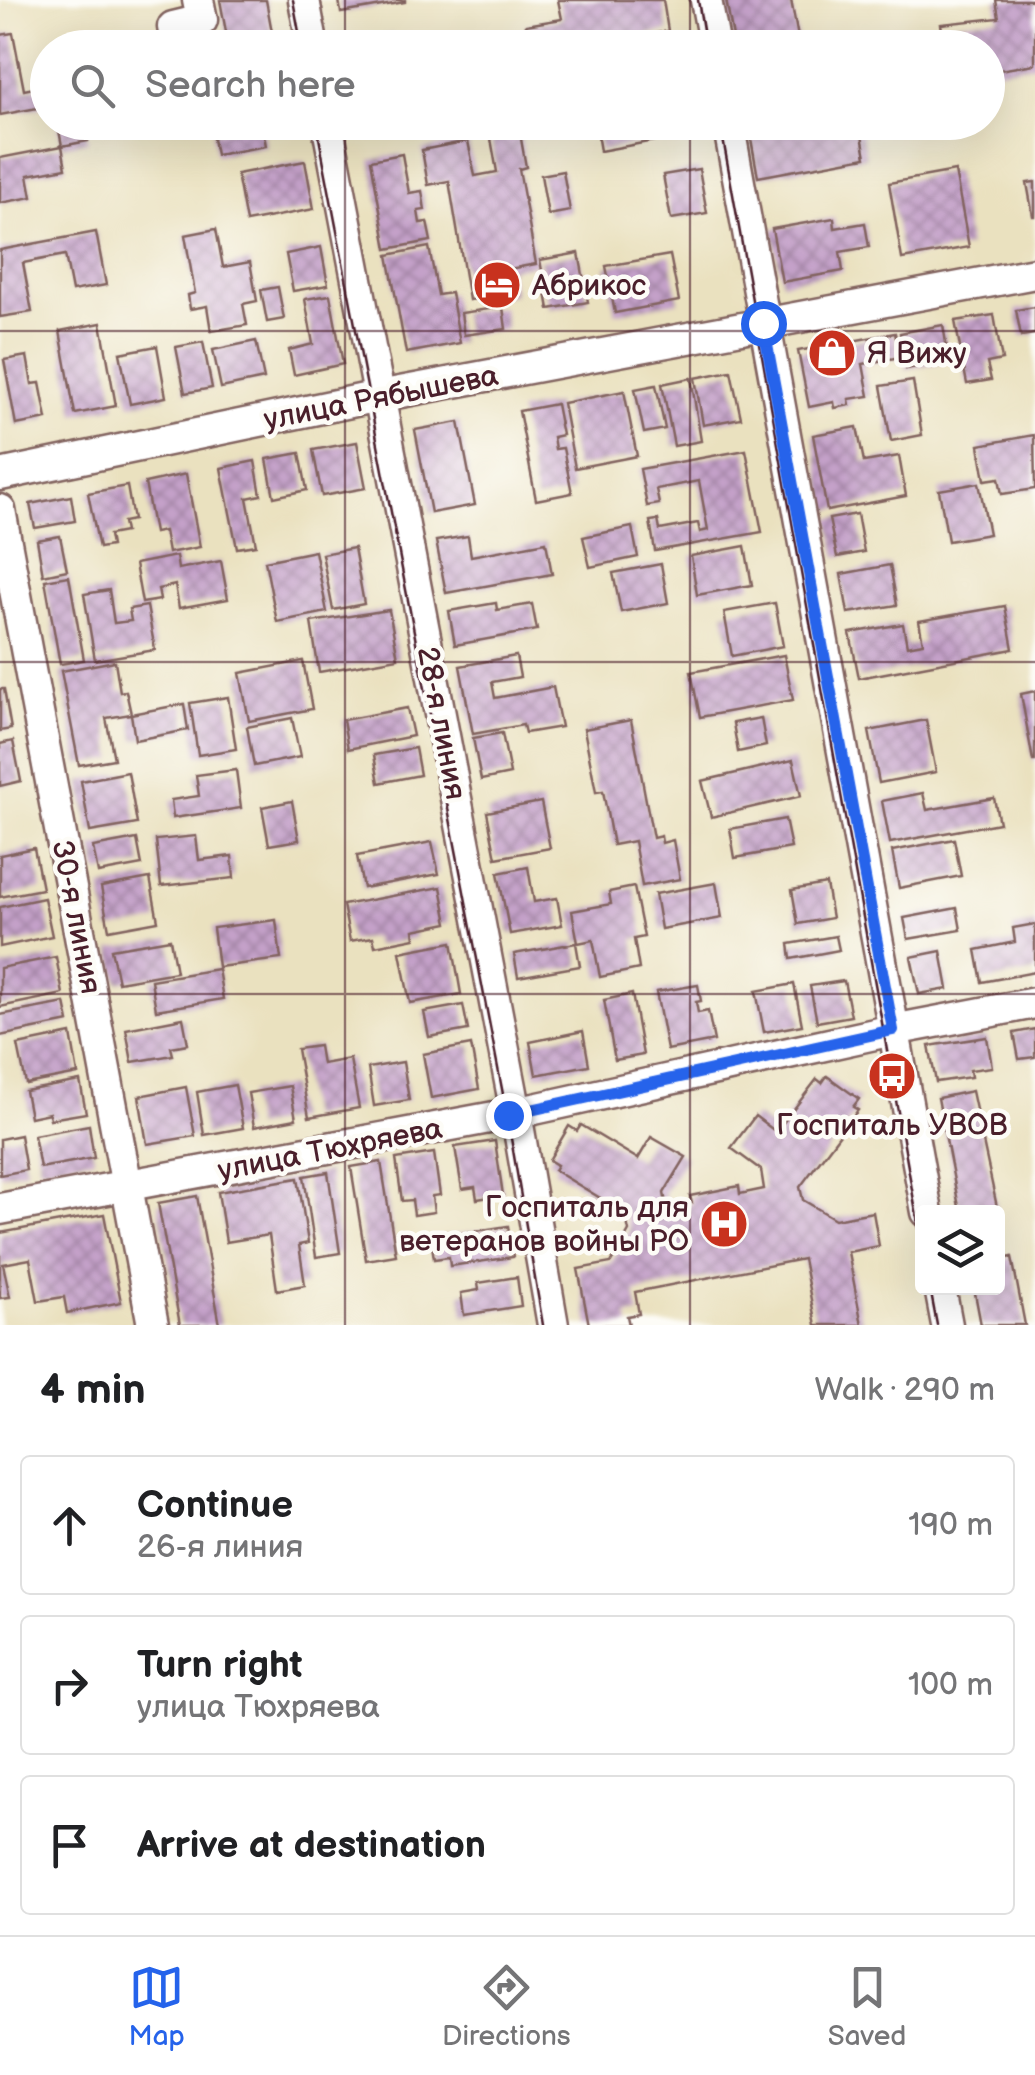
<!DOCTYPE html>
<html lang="en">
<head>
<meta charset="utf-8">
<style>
  body { margin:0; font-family:"Balsamiq Sans",sans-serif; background:#f6f6f6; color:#202124 }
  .controls { position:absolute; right:30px; bottom:30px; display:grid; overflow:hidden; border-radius:10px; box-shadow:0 10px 40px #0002 }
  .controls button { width:90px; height:90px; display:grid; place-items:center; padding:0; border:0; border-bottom:2px solid #e0e0e0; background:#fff; color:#202124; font:50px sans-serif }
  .stop { position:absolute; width:30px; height:30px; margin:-22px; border:8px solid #2563eb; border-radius:50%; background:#fff }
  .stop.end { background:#2563eb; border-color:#fff; box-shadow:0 2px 10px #0008 }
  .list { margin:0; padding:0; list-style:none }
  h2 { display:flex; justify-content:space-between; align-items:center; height:130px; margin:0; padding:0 40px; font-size:42px }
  h2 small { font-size:32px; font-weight:400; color:#757577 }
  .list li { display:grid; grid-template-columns:65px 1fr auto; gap:30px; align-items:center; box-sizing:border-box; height:140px; margin:0 20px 20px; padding:0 20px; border:2px solid #e0e0e0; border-radius:10px }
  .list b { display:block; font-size:38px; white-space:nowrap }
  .list p { margin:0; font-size:32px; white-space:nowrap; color:#757577 }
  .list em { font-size:32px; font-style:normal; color:#757577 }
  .icon { flex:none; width:55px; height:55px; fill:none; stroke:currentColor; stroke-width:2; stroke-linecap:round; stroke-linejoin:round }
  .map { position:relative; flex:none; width:1035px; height:1325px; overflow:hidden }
  .search { position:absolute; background:#fff; box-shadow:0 10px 40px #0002; left:30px; right:30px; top:30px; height:110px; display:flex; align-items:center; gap:25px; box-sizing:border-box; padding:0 35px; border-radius:55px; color:#757577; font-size:38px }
  .sheet { height:610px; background:#fff }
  nav { display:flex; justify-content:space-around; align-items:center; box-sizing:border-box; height:140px; border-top:2px solid #e0e0e0; background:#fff; font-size:28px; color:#757577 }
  nav a { display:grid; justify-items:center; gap:5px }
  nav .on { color:#2563eb }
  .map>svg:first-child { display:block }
  .building { fill:url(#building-cross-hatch) }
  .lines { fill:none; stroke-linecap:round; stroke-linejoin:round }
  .minor-casing { stroke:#82635f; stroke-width:35 }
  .minor { stroke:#fff; stroke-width:30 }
  .tram { stroke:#4a1f2b; stroke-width:2.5 }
  .route { stroke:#2563eb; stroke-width:12 }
  .grid { fill:none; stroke:#4a1f2b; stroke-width:2.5; stroke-opacity:0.55 }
  .labels { text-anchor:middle; stroke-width:9; stroke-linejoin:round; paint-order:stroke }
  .poi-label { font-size:30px; fill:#4a1f2b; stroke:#fdfcf7; text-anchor:start }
  .street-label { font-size:30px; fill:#4a1f2b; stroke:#fdfcf7 }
</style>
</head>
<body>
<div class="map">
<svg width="1035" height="1325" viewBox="0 0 1035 1325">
  <defs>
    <pattern id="building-cross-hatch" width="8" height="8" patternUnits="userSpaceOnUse" patternTransform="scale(2.5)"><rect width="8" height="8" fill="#c4a1c9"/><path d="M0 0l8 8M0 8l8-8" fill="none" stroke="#a183a3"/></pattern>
  </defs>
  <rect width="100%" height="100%" fill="#fdfcf7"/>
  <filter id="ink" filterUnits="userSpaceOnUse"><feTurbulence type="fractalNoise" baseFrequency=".01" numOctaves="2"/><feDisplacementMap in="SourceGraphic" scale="20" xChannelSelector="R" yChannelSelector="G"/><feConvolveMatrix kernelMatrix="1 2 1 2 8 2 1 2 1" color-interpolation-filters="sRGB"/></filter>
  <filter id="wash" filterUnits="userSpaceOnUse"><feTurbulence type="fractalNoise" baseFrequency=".0048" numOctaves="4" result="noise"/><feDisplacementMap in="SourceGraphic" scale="40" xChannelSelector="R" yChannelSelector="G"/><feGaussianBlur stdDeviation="2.25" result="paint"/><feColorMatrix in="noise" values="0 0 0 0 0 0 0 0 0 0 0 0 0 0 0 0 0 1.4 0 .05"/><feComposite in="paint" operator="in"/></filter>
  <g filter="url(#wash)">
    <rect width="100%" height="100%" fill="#eae1bf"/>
    <g id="blocks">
      <!-- building -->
      <g class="building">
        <path d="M220,0H266L275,48H229Z"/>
        <path d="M339,0H405V2L341,13Z"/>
        <path d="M558,0H663L668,31L579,48H530L526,25L562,19Z"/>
        <path d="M726,0H791L800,48H735Z"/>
        <path d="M996,0H1035V64L988,72V48H945L941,24L999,18Z"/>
        <path d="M13,33L24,90L48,85V106L0,115V35Z"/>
        <path d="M393,34L396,48H349L348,42Z"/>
        <path d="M74,122H84L88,141L62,146L58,125Z"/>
        <path d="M488,122H518L526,167L519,169L536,264L509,269L514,294L469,300L449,181L428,185L422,150L468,141L475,176L497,172Z"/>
        <path d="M595,122H689L691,134L600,151Z"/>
        <path d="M748,122H821L823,131L860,124L866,157L758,177Z"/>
        <path d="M262,124L266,146L216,155L212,133Z"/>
        <path d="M62,146L66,168L28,175L32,197L0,203V158Z"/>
        <path d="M402,154L409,193L422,191L425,210L418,211L420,223L427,222L431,241L387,249L371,160Z"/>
        <path d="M305,161L314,209L246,222L237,174Z"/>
        <path d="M699,169L707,213L671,219L663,175Z"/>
        <path d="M563,171L570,211L548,215L541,175Z"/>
        <path d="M955,171L969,247L902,259L889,183Z"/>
        <path d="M1035,182V216H1033L1027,183Z"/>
        <path d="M834,218L835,228L865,223L869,247L840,252L843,271L782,282L772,229Z"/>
        <path d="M216,229L223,267L250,262L257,301L243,304L247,325L211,331L207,306L190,309L188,295L195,293L185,235Z"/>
        <path d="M96,232L106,285L72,291L65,255L23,263L32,312L0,317V250Z"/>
        <path d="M321,247L328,285L293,291L286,254Z"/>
        <path d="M429,247L438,295L451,293L460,343L406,353L388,255Z"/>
        <path d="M579,253L588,302L549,309L540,260Z"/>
        <path d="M670,255L679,301L615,313L606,266Z"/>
        <path d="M278,287L284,319L267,322L261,290Z"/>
        <path d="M330,295L343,364L294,375L289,350L313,344L305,299Z"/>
        <path d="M503,307L506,329L464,335L461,313Z"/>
        <path d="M1035,307V334L1021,336L1016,310Z"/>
        <path d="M994,315L1002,360L987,363L991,380L967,384L955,321Z"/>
        <path d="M101,323L116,406L75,414L60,331Z"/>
        <path d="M943,325L949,361L906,369L900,333Z"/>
        <path d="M895,333L900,357L863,364L869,396L849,399L850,405L835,408L834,402L809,407L798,351Z"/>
        <path d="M256,341L264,379L221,388L213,350Z"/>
        <path d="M203,342L212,388L185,393L176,347Z"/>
        <path d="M157,346L166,397L130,404L120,353Z"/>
        <path d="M27,356L32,384L40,383L47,419L16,425L4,360Z"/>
        <path d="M731,371L741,418L703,425L695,378Z"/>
        <path d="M691,378L701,441L674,446L662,384Z"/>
        <path d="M913,381L922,435L891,441L881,386Z"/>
        <path d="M656,385L665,429L644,433L635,389Z"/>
        <path d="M624,391L637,456L575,468L563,403Z"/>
        <path d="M556,404L562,435L553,437L555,449L563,448L572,493L536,500L519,411Z"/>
        <path d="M459,422L475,505L431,513L415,430Z"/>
        <path d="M857,427L864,462L899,456L906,496L827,511L813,435Z"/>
        <path d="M1034,435L1035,489L1002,494L999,478L985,480L979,445Z"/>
        <path d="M357,442L366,488L322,496L313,450Z"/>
        <path d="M746,450L762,532L655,551L650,521L658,520L660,530L698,523L700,532L708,530L699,481L656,489L659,504L647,506L640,469Z"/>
        <path d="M300,453L307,490L274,497L267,459Z"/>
        <path d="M255,461L261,495L247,498L256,545L237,548L221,468Z"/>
        <path d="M186,474L200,547L168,553L164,531L154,533L145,483Z"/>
        <path d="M979,483L989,534L948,541L939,490Z"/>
        <path d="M127,486L133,520L123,522L125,532L109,535L111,546L99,548L88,493Z"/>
        <path d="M71,496L75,521L35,528L30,504Z"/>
        <path d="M857,514L864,552L837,557L829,519Z"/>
        <path d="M632,527L638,557L590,567L583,537Z"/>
        <path d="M60,536L67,570L43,575L37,540Z"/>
        <path d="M468,536L471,556L546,542L552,574L446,593L436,541Z"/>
        <path d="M745,546L752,585L697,595L691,556Z"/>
        <path d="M354,548L364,604L333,610L322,554Z"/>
        <path d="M315,551L327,612L277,622L265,561Z"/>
        <path d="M176,556L178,569L221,561L228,599L179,608L175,585L158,589L160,600L142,603L135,564Z"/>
        <path d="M661,564L668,603L621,612L613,573Z"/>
        <path d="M890,565L897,605L848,613L841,574Z"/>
        <path d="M69,576L84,660L60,664L45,580Z"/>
        <path d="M109,590L114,623L131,621L129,609L147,606L155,650L95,660L84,594Z"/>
        <path d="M496,603L497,610L532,604L537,630L455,645L449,611Z"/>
        <path d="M775,603L783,646L732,656L724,612Z"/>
        <path d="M1005,606L1013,649L859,678L850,633L903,624L907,646L923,643L919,621Z"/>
        <path d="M389,610L398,658L319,672L311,622Z"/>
        <path d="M784,655L793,700L700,717L691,672Z"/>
        <path d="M516,656L520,677L492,682L495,698L553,687L561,727L525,733L523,725L473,734L460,666Z"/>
        <path d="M115,661L120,692L126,691L131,714L106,718L114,759L79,765L61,671Z"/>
        <path d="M303,661L312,709L249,721L240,673Z"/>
        <path d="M0,689H4L11,729L0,731Z"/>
        <path d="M1035,691V761H1033L1021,694Z"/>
        <path d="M228,697L236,749L198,755L190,703Z"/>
        <path d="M184,704L188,730L135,740L131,714Z"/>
        <path d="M407,708L413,736L348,749L343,720Z"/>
        <path d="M292,718L300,757L254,766L247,727Z"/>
        <path d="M761,718L766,746L738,752L733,723Z"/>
        <path d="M631,720L653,838L661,836L662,843L673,840L680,879L642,886L634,841L613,845L603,791L596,792L584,729Z"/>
        <path d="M926,720L936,772L879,783L869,731Z"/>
        <path d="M502,733L510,774L481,780L473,738Z"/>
        <path d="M13,741L21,781L0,786V744Z"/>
        <path d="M415,748L420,775L379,783L374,755Z"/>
        <path d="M793,760L801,796L711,817L702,781Z"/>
        <path d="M236,770L241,808L173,818L171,800L199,796L196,775Z"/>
        <path d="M128,772L137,824L90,832L81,781Z"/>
        <path d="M923,793L927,810L994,798L999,823L890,843L882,801Z"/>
        <path d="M292,801L299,840L269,845L262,807Z"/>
        <path d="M541,802L550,848L496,858L487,812Z"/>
        <path d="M785,819L791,848L735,858L730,829Z"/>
        <path d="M196,836L199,860L232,856L234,878L161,886L156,840Z"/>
        <path d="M137,839L142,865L98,873L93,847Z"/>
        <path d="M954,839L961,876L899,888L892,851Z"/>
        <path d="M432,842L439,874L363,888L357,856Z"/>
        <path d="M34,848L42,889L0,897V855Z"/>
        <path d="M528,867L534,902L557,898L562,925L510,934L498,873Z"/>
        <path d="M150,878L158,921L109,930L101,887Z"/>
        <path d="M716,883L722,918L661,929L655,894Z"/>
        <path d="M826,884L832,918L798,924L792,890Z"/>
        <path d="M441,887L448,923L414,930L415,938L375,946L373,937L350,941L343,905Z"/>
        <path d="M634,887L644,937L634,939L639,969L600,977L593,940L578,943L572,911L611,904L609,892Z"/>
        <path d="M44,898L52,936L0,947V907Z"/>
        <path d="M957,908L961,930L908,939L904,918Z"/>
        <path d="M276,920L281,959L218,967L213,928Z"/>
        <path d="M1035,924V972L982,982L976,950L1015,942L1013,928Z"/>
        <path d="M836,936L839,950L791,959L789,944Z"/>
        <path d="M170,939L176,972L118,982L111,949Z"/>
        <path d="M452,942L461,994L410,1003L400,952Z"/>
        <path d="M576,943L580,966L518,977L514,954Z"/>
        <path d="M941,951L948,989L919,994L911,957Z"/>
        <path d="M56,957L63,994L0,1007V968Z"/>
        <path d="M218,969L223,999L156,1010L151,980Z"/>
        <path d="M844,981L851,1016L817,1022L810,986Z"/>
        <path d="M794,984L802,1025L764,1032L756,991Z"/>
        <path d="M698,985L701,1001L696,1002L698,1013L708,1011L714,1041L667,1050L656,992Z"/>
        <path d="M632,994L643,1055L615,1060L604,1000Z"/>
        <path d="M65,1003L69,1022L0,1036V1015Z"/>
        <path d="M463,1005L468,1030L429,1037L424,1012Z"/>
        <path d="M183,1018L188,1044L171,1047L173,1055L132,1062L126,1029Z"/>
        <path d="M1035,1029V1057L1019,1059L1014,1033Z"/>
        <path d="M583,1031L589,1065L536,1075L530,1042Z"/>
        <path d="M71,1034L78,1074L26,1084L18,1045Z"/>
        <path d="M987,1037L992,1067L970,1070L971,1077L936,1082L929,1046Z"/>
        <path d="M471,1045L479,1089L431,1098L423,1054Z"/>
        <path d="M319,1046L322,1064L350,1059L359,1108L309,1117L297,1049Z"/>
        <path d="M403,1062L409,1100L374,1106L368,1068Z"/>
        <path d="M827,1076L859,1099L853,1107L858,1110L800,1187L803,1200L835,1219L873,1212L879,1246L848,1252L862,1325H816L803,1259L635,1292L639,1314L627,1316L629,1325H589L578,1269L611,1263L629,1231L625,1213L554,1170L557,1165L549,1160L569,1126L577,1131L581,1125L638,1159L651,1137L686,1157L664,1193L667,1208L692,1203L690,1196L739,1186L740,1194L764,1189L761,1170L731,1148L755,1116L776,1132L817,1079L822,1083Z"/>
        <path d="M80,1081L86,1113L50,1119L49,1113L30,1117L25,1091Z"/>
        <path d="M235,1085L243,1128L204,1135L197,1092Z"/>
        <path d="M290,1086L296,1119L254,1127L248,1093Z"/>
        <path d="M186,1087L195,1136L147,1144L139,1096Z"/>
        <path d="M972,1091L997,1207L960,1212L938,1098Z"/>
        <path d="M89,1125L94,1158L40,1168L34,1135Z"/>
        <path d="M20,1135L26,1170L0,1175V1139Z"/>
        <path d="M495,1141L503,1195L477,1199L475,1187L462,1189L455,1147Z"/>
        <path d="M434,1153L440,1195L432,1196L434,1212L414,1215L412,1200L402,1201L396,1159Z"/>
        <path d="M381,1162L396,1255L366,1260L351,1167Z"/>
        <path d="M328,1172L340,1253L316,1257L304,1176Z"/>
        <path d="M298,1178L308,1243L299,1245L305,1285L277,1290L269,1235L226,1242L218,1192Z"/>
        <path d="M197,1196L220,1325H180L158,1203Z"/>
        <path d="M104,1214L121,1302L67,1313L64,1297L38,1301L30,1259L3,1264L10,1297L0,1298V1233Z"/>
        <path d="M508,1226L513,1257L450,1266L449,1257L434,1259L431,1238Z"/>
        <path d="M1012,1257L1025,1325H981L974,1288H998V1260Z"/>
        <path d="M517,1277L521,1306L464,1315L461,1293L479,1290L478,1283Z"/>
      </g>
    </g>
  </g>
  <g filter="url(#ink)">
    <use href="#blocks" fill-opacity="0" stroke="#82635f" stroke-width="2.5"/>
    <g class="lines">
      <!-- minor casing -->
      <g class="minor-casing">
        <g id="minor">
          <path d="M304,0L313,48"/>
          <path d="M706,0L715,48"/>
          <path d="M177,48L173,27L202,20L198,0"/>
          <path d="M327,122L516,1113L553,1325"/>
          <path d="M728,122L927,1212"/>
          <path d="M0,475L379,396L1035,273"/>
          <path d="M0,510L153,1325"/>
          <path d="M0,1209L516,1113L893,1030L1035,1003"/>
          <path d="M940,1288L947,1325"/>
        </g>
      </g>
      <!-- minor -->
      <use href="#minor" class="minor"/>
      <!-- tram -->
      <g class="tram">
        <path d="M293,0L302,48"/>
        <path d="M698,0L706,48"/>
        <path d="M316,122L507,1115L543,1325"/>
        <path d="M720,122L922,1245"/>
        <path d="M930,1288L937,1325"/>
      </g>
    </g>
  </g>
  <g class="lines" filter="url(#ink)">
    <!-- route -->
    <path class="route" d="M508,1115L893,1030L763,323"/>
  </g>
  <!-- grid -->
  <path class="grid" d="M345,0V48M690,0V48M345,122V1325M690,122V1325M0,331H1035M0,662H1035M0,994H1035"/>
  <!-- icons -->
  <defs>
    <g id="hotel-disc" transform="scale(2.5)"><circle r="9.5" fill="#c8321e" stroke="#fdfcf7"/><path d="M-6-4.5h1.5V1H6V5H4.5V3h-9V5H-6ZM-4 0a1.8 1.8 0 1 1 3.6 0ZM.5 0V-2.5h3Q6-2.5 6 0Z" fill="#fff"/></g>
    <g id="shop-disc" transform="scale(2.5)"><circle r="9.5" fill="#c8321e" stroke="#fdfcf7"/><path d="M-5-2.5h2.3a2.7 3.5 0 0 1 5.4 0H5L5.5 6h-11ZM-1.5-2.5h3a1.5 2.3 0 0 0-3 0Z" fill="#fff"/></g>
    <g id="bus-disc" transform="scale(2.5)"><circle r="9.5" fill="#c8321e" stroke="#fdfcf7"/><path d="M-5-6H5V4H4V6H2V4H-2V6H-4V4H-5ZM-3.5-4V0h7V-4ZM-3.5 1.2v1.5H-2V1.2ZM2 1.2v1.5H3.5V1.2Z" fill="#fff"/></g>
    <g id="hospital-disc" transform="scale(2.5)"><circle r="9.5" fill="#c8321e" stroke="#fdfcf7"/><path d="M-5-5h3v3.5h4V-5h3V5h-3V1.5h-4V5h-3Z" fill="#fff"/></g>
  </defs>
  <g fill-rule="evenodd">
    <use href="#hotel-disc" x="497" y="285"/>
    <use href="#shop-disc" x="832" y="353"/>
    <use href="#bus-disc" x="892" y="1076"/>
    <use href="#hospital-disc" x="724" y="1224"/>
  </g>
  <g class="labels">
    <!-- poi labels -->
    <g class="poi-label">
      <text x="532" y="295">Абрикос</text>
      <text x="867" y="363">Я Вижу</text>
      <text x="892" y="1135" text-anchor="middle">Госпиталь УВОВ</text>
      <text x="689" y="1217" text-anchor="end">Госпиталь для<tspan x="689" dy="34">ветеранов войны РО</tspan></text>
    </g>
    <!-- street labels -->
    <g class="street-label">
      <text transform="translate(381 397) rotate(-11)" y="10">улица Рябышева</text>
      <text transform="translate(442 723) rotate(79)" y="10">28-я линия</text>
      <text transform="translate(77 917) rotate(79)" y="10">30-я линия</text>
      <text transform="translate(330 1149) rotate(-11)" y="10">улица Тюхряева</text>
    </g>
  </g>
</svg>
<div class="controls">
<button><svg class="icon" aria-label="layers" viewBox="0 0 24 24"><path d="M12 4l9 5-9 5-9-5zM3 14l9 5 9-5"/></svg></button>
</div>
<div class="stop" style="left:763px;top:323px"></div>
<div class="stop end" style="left:508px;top:1115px"></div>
<div class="search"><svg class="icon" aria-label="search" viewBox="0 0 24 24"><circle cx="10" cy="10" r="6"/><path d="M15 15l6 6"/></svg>Search here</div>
</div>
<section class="sheet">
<h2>4 min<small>Walk · 290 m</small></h2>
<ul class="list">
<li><svg class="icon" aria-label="ahead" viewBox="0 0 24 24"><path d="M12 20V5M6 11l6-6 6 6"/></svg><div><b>Continue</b><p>26-я линия</p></div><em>190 m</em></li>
<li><svg class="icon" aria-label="right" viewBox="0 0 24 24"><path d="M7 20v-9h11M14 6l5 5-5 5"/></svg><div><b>Turn right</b><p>улица Тюхряева</p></div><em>100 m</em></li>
<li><svg class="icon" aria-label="arrive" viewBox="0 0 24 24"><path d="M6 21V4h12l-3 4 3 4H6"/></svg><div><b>Arrive at destination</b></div></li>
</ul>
</section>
<nav>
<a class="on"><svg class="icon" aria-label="map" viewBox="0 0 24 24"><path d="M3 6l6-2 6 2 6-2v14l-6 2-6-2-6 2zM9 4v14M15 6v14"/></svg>Map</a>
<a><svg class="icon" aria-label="directions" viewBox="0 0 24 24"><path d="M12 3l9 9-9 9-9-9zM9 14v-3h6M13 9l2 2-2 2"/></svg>Directions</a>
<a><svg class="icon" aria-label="saved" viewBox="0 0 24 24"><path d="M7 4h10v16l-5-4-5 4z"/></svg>Saved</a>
</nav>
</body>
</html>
